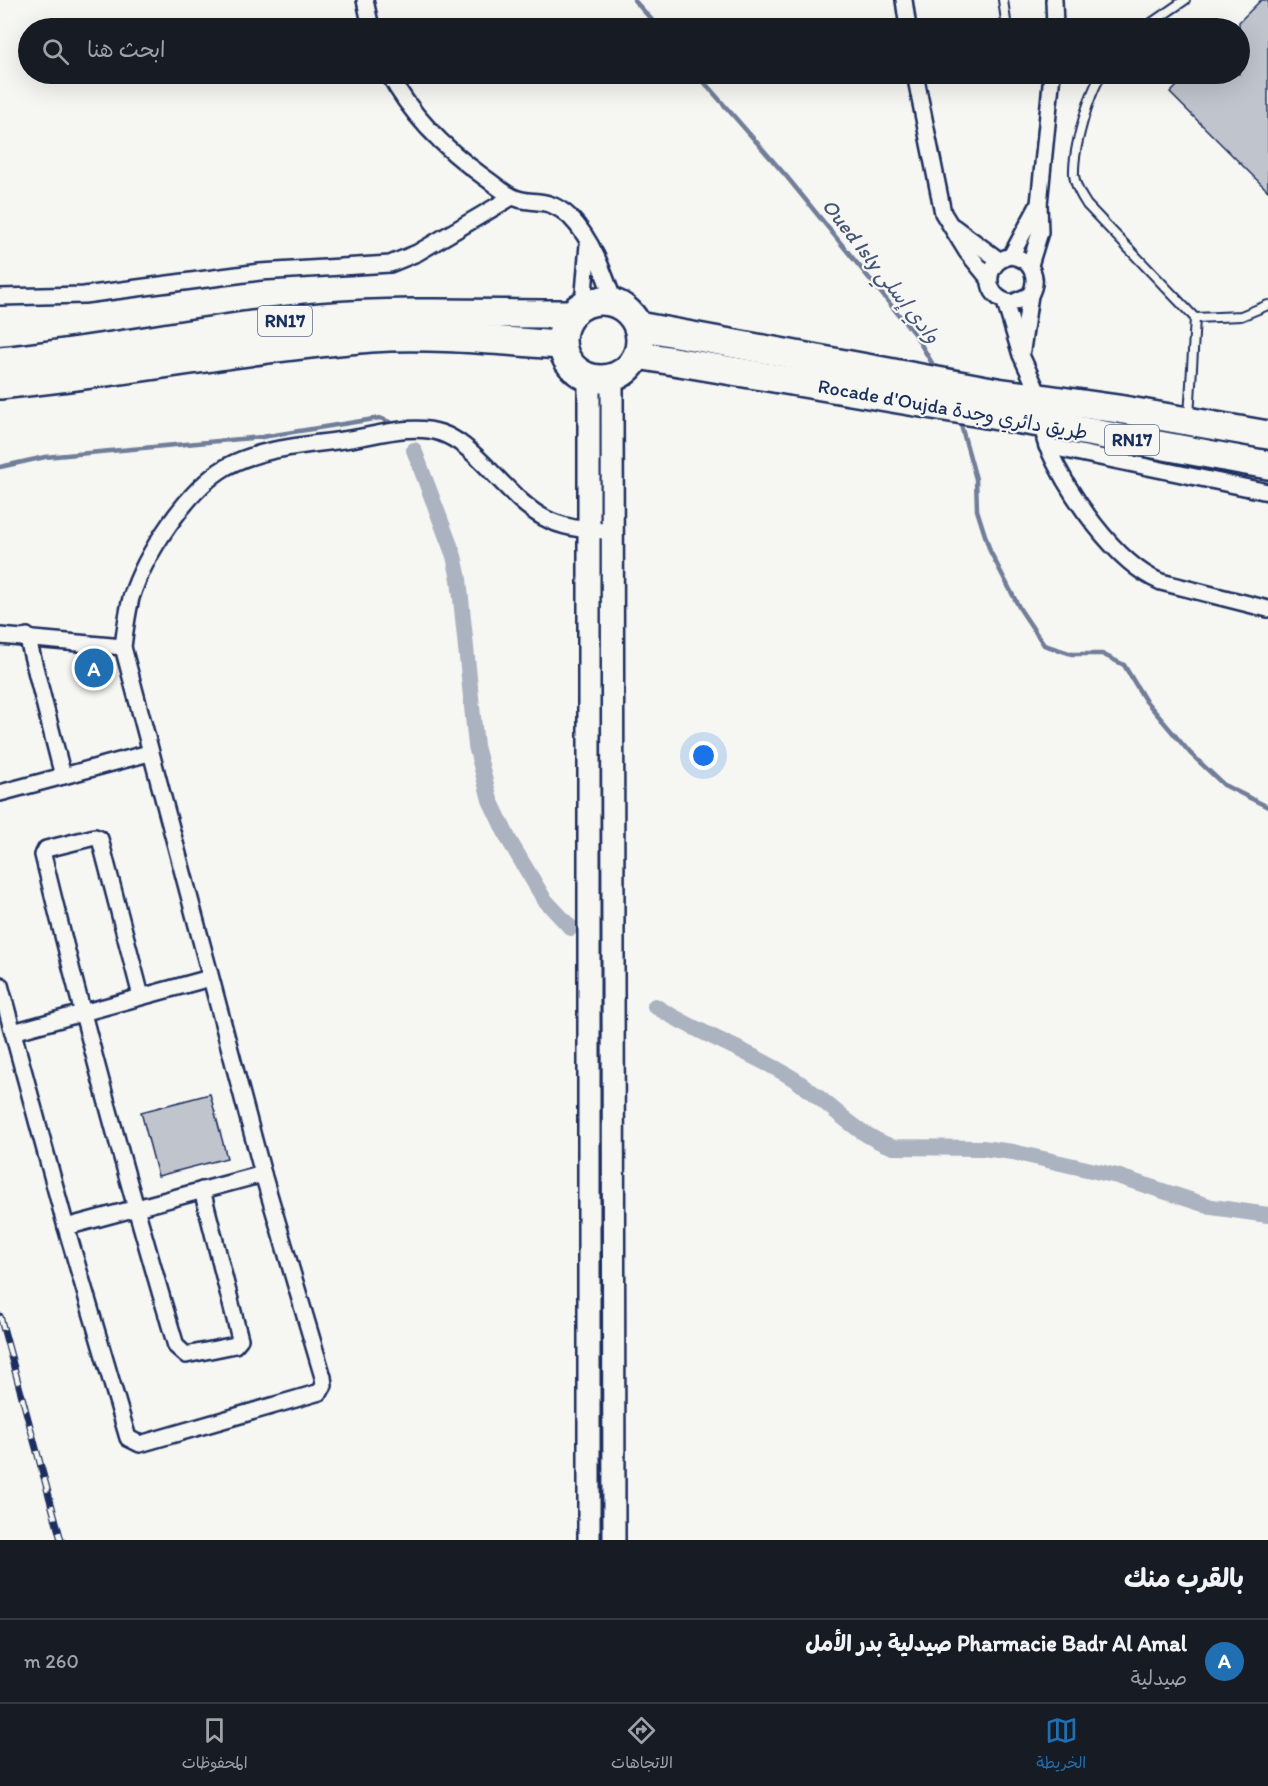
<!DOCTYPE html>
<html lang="ar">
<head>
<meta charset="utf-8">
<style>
  body { margin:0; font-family:Itim,"Playpen Sans Arabic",sans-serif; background:#242831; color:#f1f3f6; direction:rtl }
  .you { position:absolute; left:704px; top:756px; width:21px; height:21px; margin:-15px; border:4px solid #fff; border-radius:50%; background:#1a73e8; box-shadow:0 0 0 9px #1a73e833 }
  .badge { display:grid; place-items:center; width:39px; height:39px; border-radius:50%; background:#1f6fb2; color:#fff; font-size:20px; font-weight:700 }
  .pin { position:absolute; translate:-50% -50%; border:3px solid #fff; box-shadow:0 2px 6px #0006 }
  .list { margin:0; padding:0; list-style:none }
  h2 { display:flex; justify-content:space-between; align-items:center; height:78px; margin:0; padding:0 24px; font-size:26px }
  h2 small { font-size:20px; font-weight:400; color:#9ea1a6 }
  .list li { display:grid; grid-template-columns:39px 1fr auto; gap:18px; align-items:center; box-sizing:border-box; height:84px; padding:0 24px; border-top:2px solid #363941 }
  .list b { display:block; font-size:22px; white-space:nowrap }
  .list p { margin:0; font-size:20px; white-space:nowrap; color:#9ea1a6 }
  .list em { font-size:20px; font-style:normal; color:#9ea1a6 }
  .icon { flex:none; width:33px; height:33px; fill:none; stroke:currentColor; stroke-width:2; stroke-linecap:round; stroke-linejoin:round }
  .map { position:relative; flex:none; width:1268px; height:1540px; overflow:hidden; direction:ltr }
  .search { position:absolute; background:#171b24; box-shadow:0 6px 24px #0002; left:18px; right:18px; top:18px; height:66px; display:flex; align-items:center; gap:15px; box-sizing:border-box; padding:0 21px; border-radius:33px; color:#9ea1a6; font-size:22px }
  .sheet { height:162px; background:#171b24 }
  nav { display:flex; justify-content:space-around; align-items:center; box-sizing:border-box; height:84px; border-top:2px solid #363941; background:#171b24; font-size:16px; color:#9ea1a6 }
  nav a { display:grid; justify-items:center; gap:3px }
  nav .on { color:#1f6fb2 }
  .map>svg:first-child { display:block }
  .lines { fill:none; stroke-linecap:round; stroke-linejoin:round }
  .stream { stroke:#717e99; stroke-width:4.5 }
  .canal { stroke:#abb2c0; stroke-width:16 }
  .building { fill:#c0c4cd; stroke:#1b2f5e; stroke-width:1.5 }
  .lane-casing { stroke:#1b2f5e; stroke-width:12 }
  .street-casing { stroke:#1b2f5e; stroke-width:20 }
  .secondary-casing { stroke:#1b2f5e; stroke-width:26 }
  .highway-casing { stroke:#1b2f5e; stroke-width:32 }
  .lane { stroke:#f6f6f2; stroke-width:8 }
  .street { stroke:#f6f6f2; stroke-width:15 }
  .secondary { stroke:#f6f6f2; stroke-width:21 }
  .highway { stroke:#f6f6f2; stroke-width:27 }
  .rail-casing { stroke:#1b2f5e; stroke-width:7 }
  .rail { stroke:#f6f6f2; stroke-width:4.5; stroke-dasharray:14; stroke-linecap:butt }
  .labels { text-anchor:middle; stroke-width:4.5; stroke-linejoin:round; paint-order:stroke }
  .shield { fill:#f6f6f2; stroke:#5d6b8a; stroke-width:1.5 }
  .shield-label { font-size:18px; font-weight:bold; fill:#1b2f5e }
  .street-label { font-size:20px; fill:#1b2f5e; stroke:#f6f6f2 }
  .water-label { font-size:21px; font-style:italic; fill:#46567b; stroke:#f6f6f2 }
</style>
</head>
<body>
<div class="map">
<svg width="1268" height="1540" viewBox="0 0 1268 1540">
  <rect width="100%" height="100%" fill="#f6f6f2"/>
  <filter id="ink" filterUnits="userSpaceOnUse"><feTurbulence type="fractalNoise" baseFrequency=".0167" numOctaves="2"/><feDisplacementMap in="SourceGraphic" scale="12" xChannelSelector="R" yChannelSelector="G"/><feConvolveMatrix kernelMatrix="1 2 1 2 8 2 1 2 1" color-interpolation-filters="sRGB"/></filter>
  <g filter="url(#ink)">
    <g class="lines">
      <!-- stream -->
      <g class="stream">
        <path d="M634,0L659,28"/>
        <path d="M697,74L787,177L916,336L936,370"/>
        <path d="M959,418L976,479L977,510L990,551L1020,609L1044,645L1072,654H1102L1124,665L1145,700L1190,753L1224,785L1268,807"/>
        <path d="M0,467L45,457L262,437L380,418L392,423"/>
      </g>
      <!-- canal -->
      <g class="canal">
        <path d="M414,450L454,556L459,579L476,746L490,800L509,840L544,899L571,928"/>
        <path d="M655,1006C699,1034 750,1051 794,1079C828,1101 854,1134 893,1147L982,1148L1013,1152L1117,1176L1212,1207L1268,1215"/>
      </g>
    </g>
    <!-- building -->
    <g class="building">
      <path d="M1261,0H1268V191L1170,93L1189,74H1239V22Z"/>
      <path d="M210,1094L227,1158L158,1176L141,1112Z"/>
    </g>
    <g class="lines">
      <!-- lane casing -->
      <g class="lane-casing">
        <g id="lane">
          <path d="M1003,0L1007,28"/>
          <path d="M1144,28L1185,0"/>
          <path d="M1102,74C1088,95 1073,150 1074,175C1075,186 1081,196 1087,205L1195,318L1189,417"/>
          <path d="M1195,318L1241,316L1268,305"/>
        </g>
      </g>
      <!-- street casing -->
      <g class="street-casing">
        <g id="street">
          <path d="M365,0L371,28"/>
          <path d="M904,0L908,28"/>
          <path d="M1054,0L1055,28"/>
          <path d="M389,74C412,117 445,149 484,177C493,183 501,191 511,196C531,207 545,194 570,217C592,239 604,273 614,302"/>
          <path d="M915,74L943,213L967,252L989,279"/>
          <path d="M954,227L999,260"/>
          <path d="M1011,256C1031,259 1040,277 1030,295L1012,303C983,299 982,262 1011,256L1039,204"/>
          <path d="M1030,265L1040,232L1039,204L1052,74"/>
          <path d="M0,297L84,295L260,272L390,264L417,253L512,197"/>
          <path d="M1005,302L1021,355L1040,397"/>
          <path d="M583,305L588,244"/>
          <path d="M1022,350L1030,295"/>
          <path d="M1045,440L1047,446L1061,449L1268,492"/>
          <path d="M1047,446C1067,491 1114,563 1161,582L1268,609"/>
          <path d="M0,636L123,647"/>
          <path d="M27,636L63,776"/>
          <path d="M0,793L149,753"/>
          <path d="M0,985L66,1227L128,1438L140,1444L320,1392L324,1385L323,1377L263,1174L123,647C125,630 127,614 131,598C145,554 187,490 226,467C262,447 311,445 350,439C377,435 414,423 441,433C458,439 471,451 484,464C529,510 543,531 611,531"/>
          <path d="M141,996L100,839L95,837L46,849L43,855C83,1020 128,1184 176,1346L186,1355L235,1345L240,1339L202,1190"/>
          <path d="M13,1032L210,978"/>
          <path d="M66,1227L263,1174"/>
        </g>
      </g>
      <!-- secondary casing -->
      <g class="secondary-casing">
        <g id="secondary">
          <path d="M589,377V1540"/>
          <path d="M612,378L614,1540"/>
        </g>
      </g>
      <!-- highway casing -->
      <g class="highway-casing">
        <g id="highway">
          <circle cx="601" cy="340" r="39"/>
          <path d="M638,326L997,392L1118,409L1268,435"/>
          <path d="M638,355L1039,423L1268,465"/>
          <path d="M0,361C107,350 213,327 321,317C404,310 488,314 571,314"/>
          <path d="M0,385C124,373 247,348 371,338C434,334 499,341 562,345"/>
        </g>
      </g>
      <!-- lane -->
      <use href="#lane" class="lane"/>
      <!-- street -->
      <use href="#street" class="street"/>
      <!-- secondary -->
      <use href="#secondary" class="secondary"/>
      <!-- highway -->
      <use href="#highway" class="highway"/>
      <!-- rail casing -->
      <g class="rail-casing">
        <path id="rail" d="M0,1316L61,1540"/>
      </g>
      <!-- rail -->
      <use href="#rail" class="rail"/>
    </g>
  </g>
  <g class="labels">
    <!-- shield labels -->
    <g class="shield">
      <rect x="258" y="306" width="54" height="30" rx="4.5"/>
      <rect x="1105" y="425" width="54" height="30" rx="4.5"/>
    </g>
    <g class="shield-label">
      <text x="285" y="327">RN17</text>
      <text x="1132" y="446">RN17</text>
    </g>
    <!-- street labels -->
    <g class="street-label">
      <text transform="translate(953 409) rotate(10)" y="7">Rocade d'Oujda طريق دائري وجدة</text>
    </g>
    <!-- water labels -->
    <g class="water-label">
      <text transform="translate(881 271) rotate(52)" y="7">Oued Isly وادي إسلي</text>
    </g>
  </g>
</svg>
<div class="you"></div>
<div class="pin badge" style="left:94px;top:668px">A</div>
<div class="search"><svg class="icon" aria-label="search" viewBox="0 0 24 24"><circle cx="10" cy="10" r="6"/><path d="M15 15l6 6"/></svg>ابحث هنا</div>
</div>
<section class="sheet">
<h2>بالقرب منك<small></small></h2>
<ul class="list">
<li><span class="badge">A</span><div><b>Pharmacie Badr Al Amal صيدلية بدر الأمل</b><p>صيدلية</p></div><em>260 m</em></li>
</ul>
</section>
<nav>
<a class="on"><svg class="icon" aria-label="map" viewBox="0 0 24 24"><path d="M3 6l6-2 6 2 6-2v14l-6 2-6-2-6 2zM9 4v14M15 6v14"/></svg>الخريطة</a>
<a><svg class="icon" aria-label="directions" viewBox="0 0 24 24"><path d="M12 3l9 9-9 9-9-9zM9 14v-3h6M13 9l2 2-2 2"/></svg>الاتجاهات</a>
<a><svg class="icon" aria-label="saved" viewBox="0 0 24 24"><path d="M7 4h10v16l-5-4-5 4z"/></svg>المحفوظات</a>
</nav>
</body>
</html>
